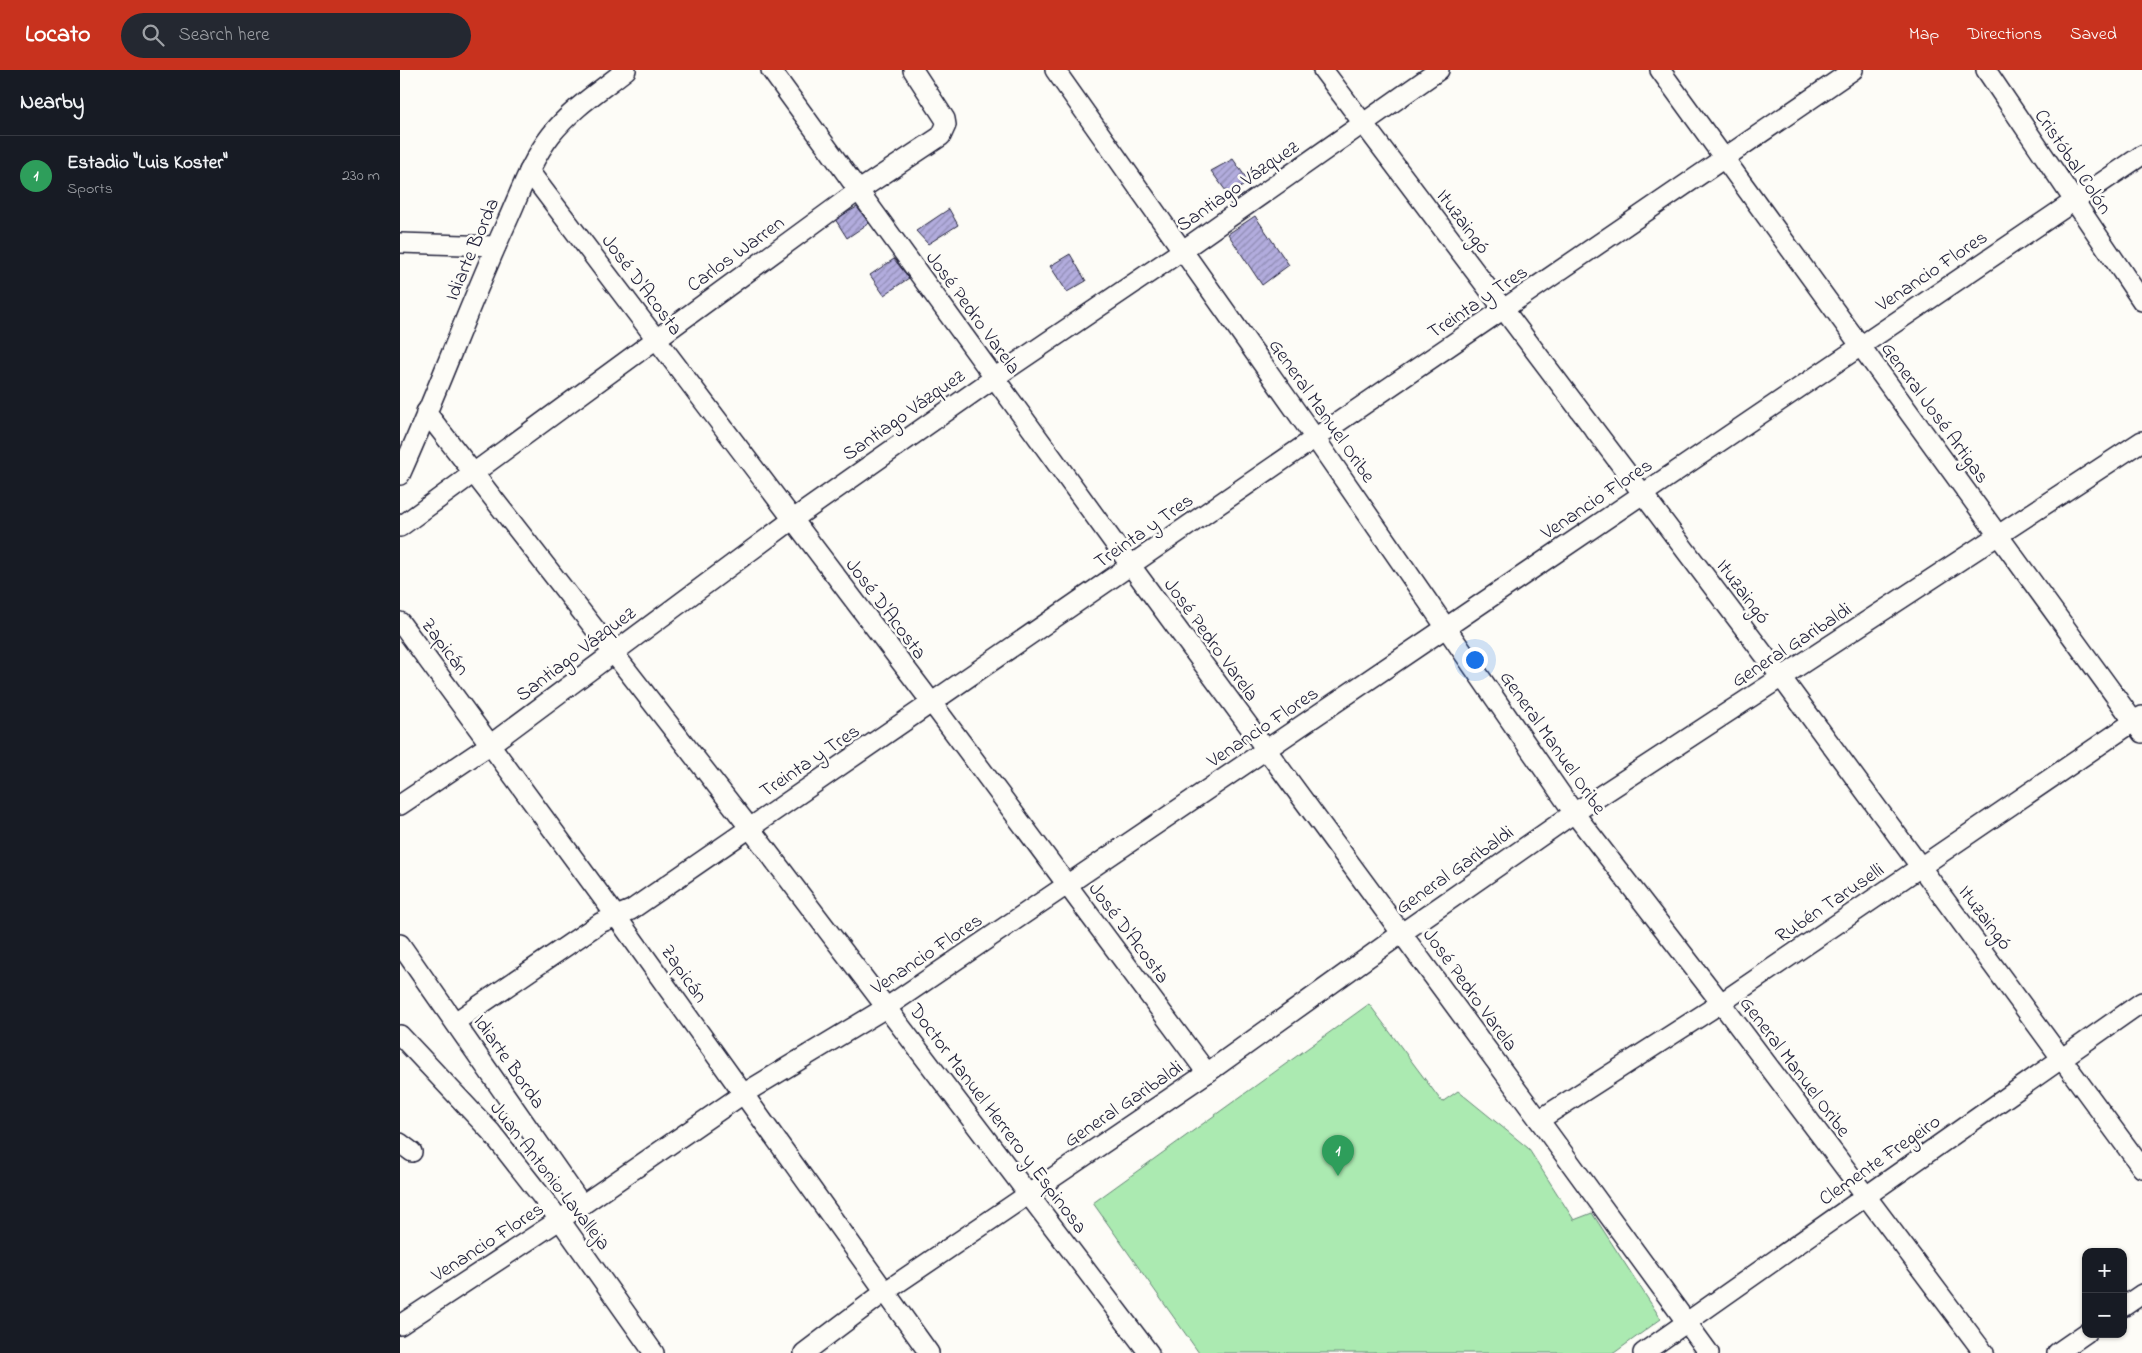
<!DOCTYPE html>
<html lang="en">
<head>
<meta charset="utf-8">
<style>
  body { margin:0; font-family:"Indie Flower",sans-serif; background:#242831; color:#f1f3f6 }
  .controls { position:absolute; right:15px; bottom:15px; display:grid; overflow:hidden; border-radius:10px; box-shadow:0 1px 4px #0004 }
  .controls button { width:45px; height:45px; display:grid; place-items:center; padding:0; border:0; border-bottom:1px solid #363941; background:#171b24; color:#f1f3f6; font:25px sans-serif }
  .you { position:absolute; left:1074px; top:589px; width:18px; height:18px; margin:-12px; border:4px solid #fff; border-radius:50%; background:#1a73e8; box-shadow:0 0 0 8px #1a73e833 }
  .badge { display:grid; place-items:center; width:32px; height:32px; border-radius:50%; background:#c8321e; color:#fff; font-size:16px; font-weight:700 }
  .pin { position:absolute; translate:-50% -41px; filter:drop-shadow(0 1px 2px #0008) }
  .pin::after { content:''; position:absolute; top:26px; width:18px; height:15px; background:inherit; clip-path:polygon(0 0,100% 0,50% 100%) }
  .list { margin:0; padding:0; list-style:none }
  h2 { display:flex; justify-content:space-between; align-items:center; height:65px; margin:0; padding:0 20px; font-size:21px }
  h2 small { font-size:16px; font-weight:400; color:#9ea1a6 }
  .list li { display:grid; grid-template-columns:32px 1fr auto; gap:15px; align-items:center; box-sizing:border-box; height:80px; padding:0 20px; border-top:1px solid #363941 }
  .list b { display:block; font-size:19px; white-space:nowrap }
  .list p { margin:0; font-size:16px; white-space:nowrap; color:#9ea1a6 }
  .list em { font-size:16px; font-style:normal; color:#9ea1a6 }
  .icon { flex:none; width:28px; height:28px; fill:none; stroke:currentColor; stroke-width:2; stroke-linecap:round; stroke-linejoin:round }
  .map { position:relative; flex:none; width:1742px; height:1283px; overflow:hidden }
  header { display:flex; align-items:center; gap:30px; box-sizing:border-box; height:70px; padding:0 25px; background:#c8321e; color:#fff }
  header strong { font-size:24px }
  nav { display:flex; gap:28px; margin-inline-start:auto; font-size:18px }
  .search { width:350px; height:45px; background:#242831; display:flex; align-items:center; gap:12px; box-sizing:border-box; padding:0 18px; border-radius:28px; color:#9ea1a6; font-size:19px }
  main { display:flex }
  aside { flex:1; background:#171b24 }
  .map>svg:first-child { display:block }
  .green { fill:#abeab1; stroke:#668676 }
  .building { fill:url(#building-hatch); stroke:#22223b }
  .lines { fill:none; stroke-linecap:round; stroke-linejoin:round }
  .minor-casing { stroke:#22223b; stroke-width:22 }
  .minor { stroke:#fdfcf7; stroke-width:19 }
  .labels { text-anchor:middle; stroke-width:5; stroke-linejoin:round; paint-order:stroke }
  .street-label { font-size:20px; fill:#22223b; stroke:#fdfcf7 }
</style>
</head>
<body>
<header>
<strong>Locato</strong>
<div class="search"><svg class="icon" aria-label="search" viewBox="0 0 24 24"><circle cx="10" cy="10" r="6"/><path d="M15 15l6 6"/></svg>Search here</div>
<nav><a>Map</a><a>Directions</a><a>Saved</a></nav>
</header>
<main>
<aside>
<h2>Nearby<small></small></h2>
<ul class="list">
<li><span class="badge" style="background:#2e9e5b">1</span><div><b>Estadio &quot;Luis Koster&quot;</b><p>Sports</p></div><em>230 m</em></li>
</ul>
</aside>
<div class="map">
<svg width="1742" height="1283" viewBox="0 0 1742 1283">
  <defs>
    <pattern id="building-hatch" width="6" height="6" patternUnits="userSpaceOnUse" patternTransform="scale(1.25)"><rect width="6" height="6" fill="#b2acdd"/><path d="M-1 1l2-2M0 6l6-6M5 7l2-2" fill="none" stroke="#908cb4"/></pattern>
  </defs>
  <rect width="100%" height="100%" fill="#fdfcf7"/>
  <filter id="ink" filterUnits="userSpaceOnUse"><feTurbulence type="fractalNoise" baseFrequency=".02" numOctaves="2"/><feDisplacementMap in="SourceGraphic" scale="10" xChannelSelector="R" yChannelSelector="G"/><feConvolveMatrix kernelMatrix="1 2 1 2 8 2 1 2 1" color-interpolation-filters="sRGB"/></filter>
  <g filter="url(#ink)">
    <!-- green -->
    <path class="green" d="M969,934L1042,1032L1058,1021L1128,1078L1174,1150L1192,1143L1261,1249L1214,1283H799L693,1133Z"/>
    <!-- building -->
    <g class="building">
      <path d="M833,89L849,112L829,125L811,101Z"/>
      <path d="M457,137L469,153L447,168L435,149Z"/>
      <path d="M549,139L558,155L528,174L516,161Z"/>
      <path d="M855,146L889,195L862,215L828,164Z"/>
      <path d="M670,184L686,211L667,222L650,196Z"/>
      <path d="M494,189L509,208L484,225L470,205Z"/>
    </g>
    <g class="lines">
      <!-- minor casing -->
      <g class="minor-casing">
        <g id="minor">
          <path d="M371,0L731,496L1139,1050L1309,1283"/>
          <path d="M655,0L915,368L1174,743L1321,933L1584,1283"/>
          <path d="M923,0L1381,607L1742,1098"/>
          <path d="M1260,0L1742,663"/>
          <path d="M1586,0L1742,231"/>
          <path d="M129,101L532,633L807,1003"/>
          <path d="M0,173L96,176"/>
          <path d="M26,342L349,757L749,1283"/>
          <path d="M0,405C37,323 68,238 105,156C119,126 130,92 151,65C171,39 201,20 226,0"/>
          <path d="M0,457L458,121L541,66L546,55L545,49L513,0"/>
          <path d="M0,552L216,846L529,1283"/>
          <path d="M0,735L91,674L392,450L594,308L783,180L1039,0"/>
          <path d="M0,874L182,1135"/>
          <path d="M55,952L200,853L231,840L915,368L1453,0"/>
          <path d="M0,965L91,1062L160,1150L254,1283"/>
          <path d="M1139,1050L1321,933L1742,646"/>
          <path d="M0,1073L12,1082"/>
          <path d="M1723,1237L1742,1224"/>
          <path d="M0,1255L182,1135L343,1024L487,937L1742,85"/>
          <path d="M404,1283L486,1221L807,1003L1002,863L1174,743L1742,371"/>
          <path d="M1243,1283L1742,932"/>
          <path d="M1657,1283L1686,1263"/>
        </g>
      </g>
      <!-- minor -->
      <use href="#minor" class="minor"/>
    </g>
  </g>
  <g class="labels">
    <!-- street labels -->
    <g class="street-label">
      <text transform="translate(1674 91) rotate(56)" y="7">Cristóbal Colón</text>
      <text transform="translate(837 115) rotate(-35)" y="7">Santiago Vázquez</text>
      <text transform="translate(1064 151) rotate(53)" y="7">Ituzaingó</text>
      <text transform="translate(71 179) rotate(-67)" y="7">Idiarte Borda</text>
      <text transform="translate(335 183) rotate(-36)" y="7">Carlos Warren</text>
      <text transform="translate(1531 200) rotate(-34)" y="7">Venancio Flores</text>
      <text transform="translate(243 214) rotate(53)" y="7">José D'Acosta</text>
      <text transform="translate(1077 231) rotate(-34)" y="7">Treinta y Tres</text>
      <text transform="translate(574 242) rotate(54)" y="7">José Pedro Varela</text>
      <text transform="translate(923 340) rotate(55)" y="7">General Manuel Oribe</text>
      <text transform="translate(1536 342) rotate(54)" y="7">General José Artigas</text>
      <text transform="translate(503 344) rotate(-35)" y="7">Santiago Vázquez</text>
      <text transform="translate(1196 428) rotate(-34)" y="7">Venancio Flores</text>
      <text transform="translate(743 460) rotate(-35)" y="7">Treinta y Tres</text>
      <text transform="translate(1344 521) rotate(53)" y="7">Ituzaingó</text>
      <text transform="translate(487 538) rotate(53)" y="7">José D'Acosta</text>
      <text transform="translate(812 569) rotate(54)" y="7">José Pedro Varela</text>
      <text transform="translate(1391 574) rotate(-33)" y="7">General Garibaldi</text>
      <text transform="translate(46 576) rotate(53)" y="7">Zapicán</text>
      <text transform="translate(175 583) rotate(-37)" y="7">Santiago Vázquez</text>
      <text transform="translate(862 656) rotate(-34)" y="7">Venancio Flores</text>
      <text transform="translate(1154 672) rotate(55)" y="7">General Manuel Oribe</text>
      <text transform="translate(409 690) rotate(-34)" y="7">Treinta y Tres</text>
      <text transform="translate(1054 799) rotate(-35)" y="7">General Garibaldi</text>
      <text transform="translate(1429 832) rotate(-34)" y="7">Rubén Taruselli</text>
      <text transform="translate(1586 847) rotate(53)" y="7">Ituzaingó</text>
      <text transform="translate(730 862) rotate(53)" y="7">José D'Acosta</text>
      <text transform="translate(526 883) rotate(-34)" y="7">Venancio Flores</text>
      <text transform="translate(285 903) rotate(55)" y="7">Zapicán</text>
      <text transform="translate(1071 919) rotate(54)" y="7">José Pedro Varela</text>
      <text transform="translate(110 991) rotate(55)" y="7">Idiarte Borda</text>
      <text transform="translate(1396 996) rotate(53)" y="7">General Manuel Oribe</text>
      <text transform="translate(723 1033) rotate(-34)" y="7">General Garibaldi</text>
      <text transform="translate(599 1048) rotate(53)" y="7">Doctor Manuel Herrero y Espinosa</text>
      <text transform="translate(1479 1089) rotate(-35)" y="7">Clemente Fregeiro</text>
      <text transform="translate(151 1105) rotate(52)" y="7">Juan Antonio Lavalleja</text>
      <text transform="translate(87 1171) rotate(-33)" y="7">Venancio Flores</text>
    </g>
  </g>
</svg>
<div class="controls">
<button>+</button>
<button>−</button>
</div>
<div class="you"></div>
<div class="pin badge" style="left:938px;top:1106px;background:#2e9e5b">1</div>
</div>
</main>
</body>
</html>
